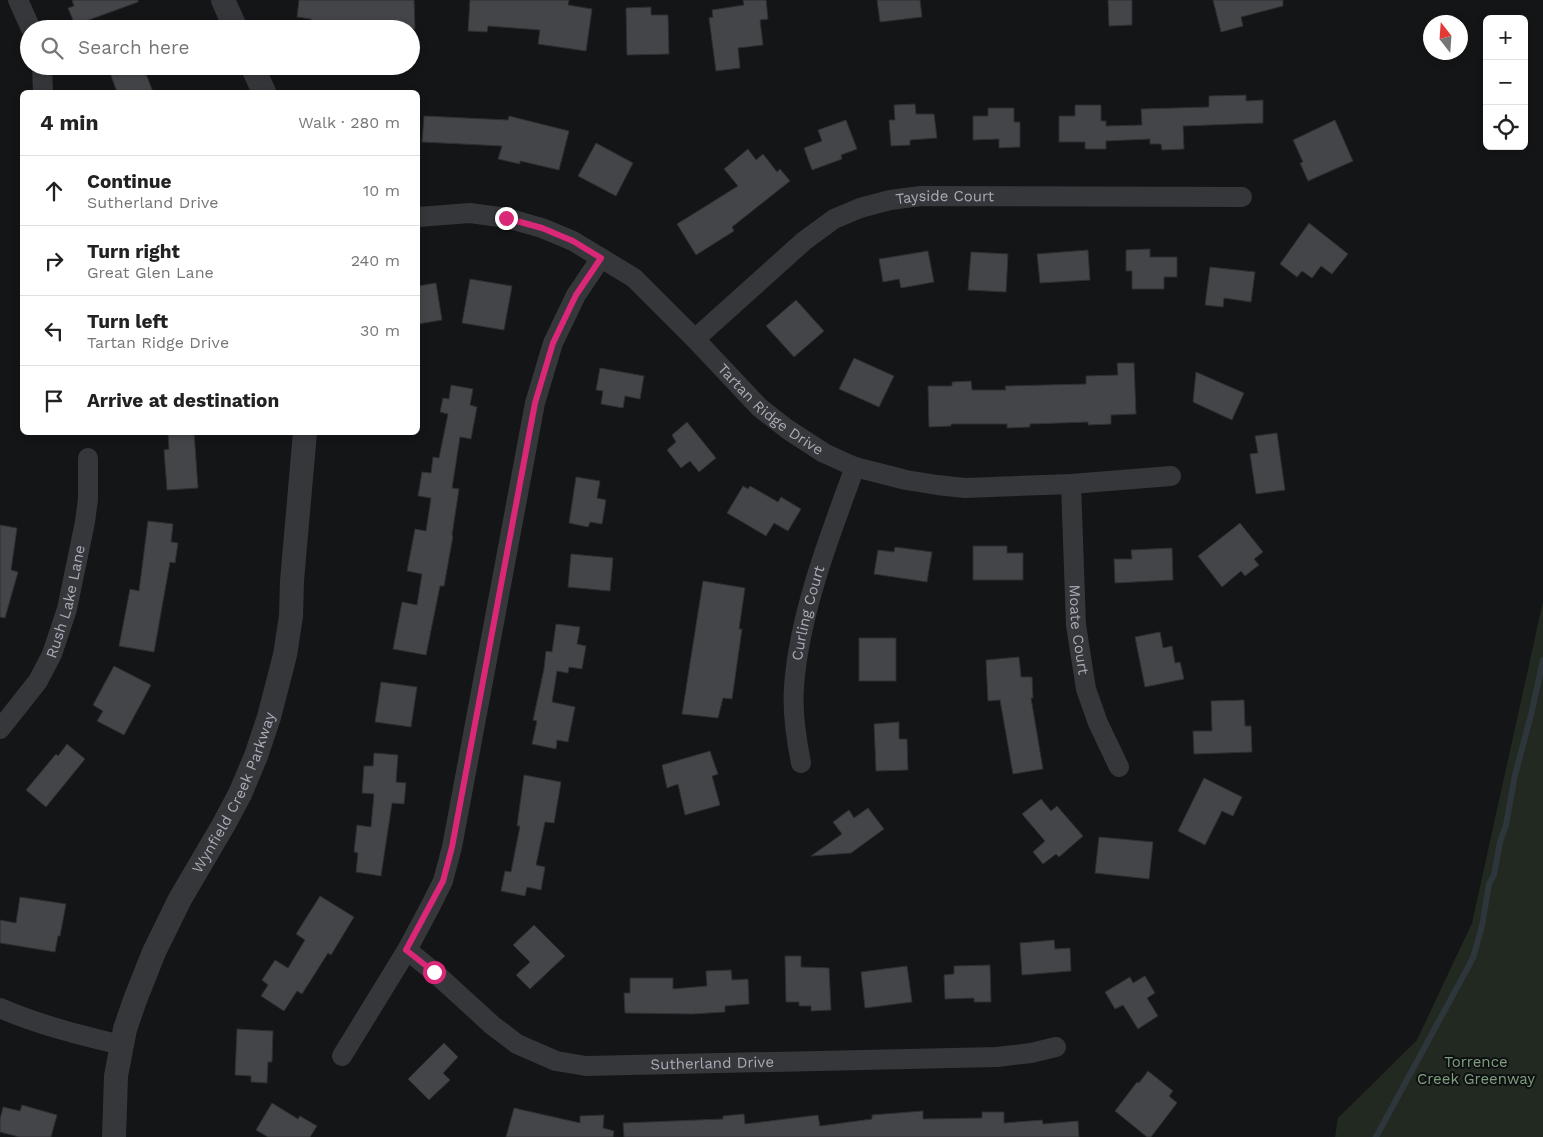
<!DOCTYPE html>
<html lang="en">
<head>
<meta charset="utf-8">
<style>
  body { margin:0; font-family:"Work Sans",sans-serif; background:#f6f6f6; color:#222 }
  .controls { position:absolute; right:15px; top:15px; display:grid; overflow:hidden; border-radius:8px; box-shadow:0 2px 8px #0003 }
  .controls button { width:45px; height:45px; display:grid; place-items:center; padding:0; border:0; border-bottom:1px solid #e0e0e0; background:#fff; color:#222; font:25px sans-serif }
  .compass { position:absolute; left:1423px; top:15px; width:45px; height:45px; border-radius:50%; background:#fff; box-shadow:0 2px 8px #0003; rotate:343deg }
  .stop { position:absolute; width:15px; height:15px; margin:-11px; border:4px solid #db2777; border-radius:50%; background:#fff }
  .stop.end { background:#db2777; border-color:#fff; box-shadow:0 1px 5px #0008 }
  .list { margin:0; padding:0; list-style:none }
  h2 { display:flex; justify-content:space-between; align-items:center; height:65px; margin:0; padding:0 20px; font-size:21px }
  h2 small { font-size:16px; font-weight:400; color:#767676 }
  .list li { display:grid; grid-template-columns:32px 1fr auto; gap:15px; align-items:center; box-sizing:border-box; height:70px; padding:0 20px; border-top:1px solid #e0e0e0 }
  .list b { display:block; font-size:19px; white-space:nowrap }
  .list p { margin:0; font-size:16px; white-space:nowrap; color:#767676 }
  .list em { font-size:16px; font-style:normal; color:#767676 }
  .icon { flex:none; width:28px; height:28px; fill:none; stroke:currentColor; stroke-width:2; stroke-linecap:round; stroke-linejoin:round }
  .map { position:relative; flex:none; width:1543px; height:1137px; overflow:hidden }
  .search { position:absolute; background:#fff; box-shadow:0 2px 8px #0003; left:20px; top:20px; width:400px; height:55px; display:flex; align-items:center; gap:12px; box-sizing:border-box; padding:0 18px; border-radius:28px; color:#767676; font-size:19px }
  .panel { position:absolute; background:#fff; box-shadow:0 2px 8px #0003; left:20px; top:90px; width:400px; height:345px; border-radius:8px }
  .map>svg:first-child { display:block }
  .green { fill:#212921 }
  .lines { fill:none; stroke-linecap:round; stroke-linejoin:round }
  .stream { stroke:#2d363b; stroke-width:6 }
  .building { fill:#444549; stroke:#2f2f32 }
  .minor { stroke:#36373b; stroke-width:20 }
  .tertiary { stroke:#36373b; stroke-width:24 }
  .route { stroke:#db2777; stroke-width:6 }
  .labels { text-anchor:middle; stroke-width:4; stroke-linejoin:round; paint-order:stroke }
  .street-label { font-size:15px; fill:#a7acb6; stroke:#0f1011 }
  .park-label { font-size:15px; fill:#7fa07f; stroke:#0f1011 }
</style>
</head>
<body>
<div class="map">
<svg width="1543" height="1137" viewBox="0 0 1543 1137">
  <rect width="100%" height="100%" fill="#141516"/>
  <!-- green -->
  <path class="green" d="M1543,601V1137H1335L1338,1118L1417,1040L1472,923Z"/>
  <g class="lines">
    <!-- stream -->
    <path class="stream" d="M1376,1137L1473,958L1482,926L1489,884L1494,875L1500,842L1506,825L1515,775L1531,715L1543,660"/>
  </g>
  <!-- building -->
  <g class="building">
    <path d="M72,0H138V2L75,25L68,8L74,6Z"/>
    <path d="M299,0H414L415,29H339L310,25L311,19L297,17Z"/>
    <path d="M470,0H569L568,5L592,9L586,51L538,44L540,30L488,26L487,32L468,31Z"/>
    <path d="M743,0H766L768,19L760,20L763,45L738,48L740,68L716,71L709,18L713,17L712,10L744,5Z"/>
    <path d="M877,0H920L922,17L880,22Z"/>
    <path d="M1108,0H1132V25L1109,26Z"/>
    <path d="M1213,0H1283V6L1241,17L1243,26L1221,32Z"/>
    <path d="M651,7V15H668L669,54L627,55L626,8Z"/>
    <path d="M118,66H143L153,92H117L110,73L119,70Z"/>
    <path d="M1246,95V101L1263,100V123L1183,126L1184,149L1162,150L1161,144H1150V139L1106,141V149H1085V142H1059V116H1075V105H1101V121H1106V126L1142,125L1141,109L1209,107V96Z"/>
    <path d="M915,104L916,114H934L937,138L910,140V145L891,146L889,120H895L894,105Z"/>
    <path d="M988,108H1014V122H1020V147L999,148V139L973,140V116H988Z"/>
    <path d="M424,116L508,120L509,116L569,131L559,170L520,161V164L498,159L502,146L422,142Z"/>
    <path d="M846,120L857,149L841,155L842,159L812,170L804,148L822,141L818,130Z"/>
    <path d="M1335,120L1353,161L1308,181L1300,163L1303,162L1293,140Z"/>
    <path d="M596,143L633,163L616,196L578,176Z"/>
    <path d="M748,149L756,160L763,154L777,172L780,169L790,181L732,227L734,231L696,255L677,224L738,186L724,169Z"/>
    <path d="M1309,223L1348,254L1332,274L1321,266L1312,278L1302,271L1297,277L1280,264Z"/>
    <path d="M1150,249V257H1177V277H1164V289H1132V271H1126V250Z"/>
    <path d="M1088,250L1090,280L1040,283L1037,254Z"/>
    <path d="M928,251L934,282L901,288L899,279L883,282L879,259Z"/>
    <path d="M971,252L1008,254L1006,292L968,290Z"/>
    <path d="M1210,267L1255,272L1251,302L1224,298L1223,307L1205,305Z"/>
    <path d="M470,279L512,286L504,330L462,323Z"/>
    <path d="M436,283L442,320L418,324V286Z"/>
    <path d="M796,300L824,331L794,357L766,326Z"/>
    <path d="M854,358L894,376L879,407L839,389Z"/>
    <path d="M1117,363H1134L1136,414L1111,415V424L1088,425V422L1030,424V427L1007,428V424H951V426L929,427L928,386H952V382L971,381L972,390H1006L1005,386L1086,384V376L1118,375Z"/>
    <path d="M600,368L644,376L640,399L625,396L623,408L601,404L603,391L596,390Z"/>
    <path d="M1196,372L1244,393L1232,420L1193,402Z"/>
    <path d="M451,385L473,389L470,405L477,407L471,439L460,437L452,488L459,489L452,535L453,536L444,586H440L426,655L393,649L402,602L417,605L422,574L407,571L415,529L426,531L431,498L418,496L422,472L431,473L433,457L439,458L448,414L440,412L443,398L449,399Z"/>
    <path d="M687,422L716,458L699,472L690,461L681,468L667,450L676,442L672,435Z"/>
    <path d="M168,432H194L198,488L167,490L164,450L169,449Z"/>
    <path d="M1277,433L1285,490L1256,494L1250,454L1258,453L1255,436Z"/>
    <path d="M576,477L600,481L597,498L606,500L602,524L590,522L588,527L569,523Z"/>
    <path d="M743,486L748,489L750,486L778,502L781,497L801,509L788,531L774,523L766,536L727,513Z"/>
    <path d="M148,521L173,524L171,542L178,543L175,563L170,562L154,652L119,646L130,589L139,591Z"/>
    <path d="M1240,523L1263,552L1254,559L1259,565L1245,576L1241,571L1222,587L1198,556Z"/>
    <path d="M0,525L17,528L11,570L18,572L5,618L0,617Z"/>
    <path d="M973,546H1007V553H1023V580H973Z"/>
    <path d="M895,547L932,552L927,582L874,574L878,550L894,552Z"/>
    <path d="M1172,548L1173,580L1115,583L1114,559H1132L1131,550Z"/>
    <path d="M571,554L613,558L610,591L568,587Z"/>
    <path d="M703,581L745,588L739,629H742L732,699L723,698L718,718L682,714Z"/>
    <path d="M556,624L580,627L577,644L586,646L582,669L569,667L568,673L557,671L552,702L575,707L568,742L557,740L556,749L532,744L537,721L533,720L544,669L546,651L552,652Z"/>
    <path d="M1160,632L1163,648L1172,646L1175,663L1180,662L1184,679L1145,687L1135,637Z"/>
    <rect x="859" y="638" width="37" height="43"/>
    <path d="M1019,657L1021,677H1032L1033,698H1031L1043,769L1013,774L1000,700L988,701L986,660Z"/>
    <path d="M114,666L151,685L124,735L97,721L103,711L93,705Z"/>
    <path d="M381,682L417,687L411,727L375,722Z"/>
    <path d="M1244,700L1245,726H1251L1252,752L1194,754L1193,731H1212L1211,701Z"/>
    <path d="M899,722V739H907L908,770L876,771L874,724Z"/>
    <path d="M67,744L85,759L46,807L26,790L56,754L58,756Z"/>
    <path d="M710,751L718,774L712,776L720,805L685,815L678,784L667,788L662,765Z"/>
    <path d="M374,753L398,755L396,782L406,783L404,804L392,803L381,876L356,872L358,853L354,852L357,825L371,827L374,794L362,793L364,766H373Z"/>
    <path d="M524,775L561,782L554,823L545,822L536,865L545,867L541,890L527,887L525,896L501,891L505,871L511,872L520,826H517Z"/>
    <path d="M1204,778L1242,797L1233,816L1222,811L1205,845L1178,831Z"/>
    <path d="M1041,799L1051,811L1057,806L1083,836L1059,857L1056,854L1043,864L1033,852L1045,841L1022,814Z"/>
    <path d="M868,808L884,829L851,853L811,856L842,834L833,822L849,810L854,818Z"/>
    <path d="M1099,837L1153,842L1149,879L1095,873Z"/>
    <path d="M320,896L354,917L331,955L328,953L302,994L297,991L284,1011L261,996L268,985L262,980L275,960L288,968L305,940L296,934Z"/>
    <path d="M20,897L66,904L60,936H58L55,952L0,943V920L16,923Z"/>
    <path d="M534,925L565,956L530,989L516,975L530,962L513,945Z"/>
    <path d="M1054,940L1055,949L1070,948L1071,971L1022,975L1020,943Z"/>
    <path d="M785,956H801V967L829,968L831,1010L811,1011V1006H799V1002H786Z"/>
    <path d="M990,965L991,1002H974V998L945,999L944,975L954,974V966Z"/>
    <path d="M907,966L912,1002L865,1008L861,972Z"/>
    <path d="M731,970L732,980L748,979L749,1004L725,1006V1012L692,1014L625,1013L624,993H630V978H673V989L707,986L706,971Z"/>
    <path d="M1145,976L1155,993L1147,998L1158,1016L1138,1029L1123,1005L1115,1009L1105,992L1130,977L1133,983Z"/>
    <path d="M237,1029L273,1031L272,1062H268L267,1083L251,1082V1076L235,1075Z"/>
    <path d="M444,1043L458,1057L443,1073L450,1080L429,1100L408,1079Z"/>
    <path d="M1148,1071L1173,1091L1169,1096L1177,1103L1151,1137H1147L1115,1111L1137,1082L1139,1083Z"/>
    <path d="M272,1103L298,1119L300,1116L317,1126L310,1137H268L256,1130Z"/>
    <path d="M22,1105L57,1115L51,1137H19L0,1132V1119L3,1107L20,1111Z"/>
    <path d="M514,1108L580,1123V1116L604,1115L603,1128L614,1131L613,1137H506Z"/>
    <path d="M923,1111V1119L982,1118V1112H1004V1123L1042,1120L1043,1124L1078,1121L1079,1137H624L623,1123L723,1119V1116L744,1114L745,1124L818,1115L820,1126L872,1119V1115Z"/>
  </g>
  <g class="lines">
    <!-- minor -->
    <g class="minor">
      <path d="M18,0L31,29"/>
      <path d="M42,66L43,92"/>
      <path id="s1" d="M418,217L470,213L507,218L542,228L573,241L634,278L695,339L759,407L787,429L824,453L855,467L906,480L937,485L965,488L1071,484L1171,476"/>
      <path id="s2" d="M695,339L804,241L834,219L860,208L890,200L921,196L1242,197"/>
      <path id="s3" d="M1071,484L1076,625L1086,689L1098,723L1119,767"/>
      <path id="s4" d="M0,729L38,681L52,654L67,609L85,522L88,499V458"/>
      <path id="s5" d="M801,763C796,738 792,713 794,687C799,614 830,535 855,467"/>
      <path id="s6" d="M407,950L434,972L492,1025L517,1044L556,1061L586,1066L997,1057L1031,1053L1056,1047"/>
      <path d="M0,1008C39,1025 80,1035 121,1045"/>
      <path d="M342,1056L407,950L430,907L443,881L452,847L535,403L553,343L576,295L601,258"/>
    </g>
    <!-- tertiary -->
    <g class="tertiary">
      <path d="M223,0L236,29"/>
      <path d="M252,66L264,92"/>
      <path id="s7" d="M114,1137L116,1076L125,1029L135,1000L154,952L180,899L224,824L240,794L256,756L269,717L285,655L291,616L292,581L305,432"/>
    </g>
  </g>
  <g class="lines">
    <!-- route -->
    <path class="route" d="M434,972L406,950L443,881L452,847L535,403L553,343L576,295L601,258L573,241L542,228L506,218"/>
  </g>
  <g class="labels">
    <!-- street labels -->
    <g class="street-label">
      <text dy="5" stroke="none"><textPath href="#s2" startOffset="298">Tayside Court</textPath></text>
      <text dy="5" stroke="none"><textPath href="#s1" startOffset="421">Tartan Ridge Drive</textPath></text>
      <text dy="5" stroke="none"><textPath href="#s4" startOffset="146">Rush Lake Lane</textPath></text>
      <text dy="5" stroke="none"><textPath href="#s5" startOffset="152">Curling Court</textPath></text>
      <text dy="5" stroke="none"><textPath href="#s3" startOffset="146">Moate Court</textPath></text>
      <text dy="5" stroke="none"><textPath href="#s7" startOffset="370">Wynfield Creek Parkway</textPath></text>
      <text dy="5" stroke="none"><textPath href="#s6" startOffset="344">Sutherland Drive</textPath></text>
    </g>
    <!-- park labels -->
    <g class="park-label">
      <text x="1476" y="1067">Torrence<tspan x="1476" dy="17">Creek Greenway</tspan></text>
    </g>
  </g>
</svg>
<div class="controls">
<button>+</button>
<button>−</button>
<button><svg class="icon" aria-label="locate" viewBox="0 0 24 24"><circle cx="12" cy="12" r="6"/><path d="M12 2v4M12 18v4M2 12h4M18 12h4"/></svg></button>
</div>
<svg class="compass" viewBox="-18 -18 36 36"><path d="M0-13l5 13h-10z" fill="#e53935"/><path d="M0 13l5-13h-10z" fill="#767676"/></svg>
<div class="stop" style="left:434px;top:972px"></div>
<div class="stop end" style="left:506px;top:218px"></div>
<div class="search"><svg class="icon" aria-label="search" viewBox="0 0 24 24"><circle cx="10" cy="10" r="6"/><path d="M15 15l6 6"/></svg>Search here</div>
<section class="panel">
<h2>4 min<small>Walk · 280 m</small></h2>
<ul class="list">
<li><svg class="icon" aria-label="ahead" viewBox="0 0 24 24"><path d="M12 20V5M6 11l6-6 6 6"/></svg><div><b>Continue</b><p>Sutherland Drive</p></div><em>10 m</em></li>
<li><svg class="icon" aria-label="right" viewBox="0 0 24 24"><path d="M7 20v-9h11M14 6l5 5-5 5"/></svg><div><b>Turn right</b><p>Great Glen Lane</p></div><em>240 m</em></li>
<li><svg class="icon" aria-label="left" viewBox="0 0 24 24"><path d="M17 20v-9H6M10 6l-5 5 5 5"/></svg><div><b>Turn left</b><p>Tartan Ridge Drive</p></div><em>30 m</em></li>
<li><svg class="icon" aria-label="arrive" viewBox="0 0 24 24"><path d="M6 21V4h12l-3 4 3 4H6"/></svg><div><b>Arrive at destination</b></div></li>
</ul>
</section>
</div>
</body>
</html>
